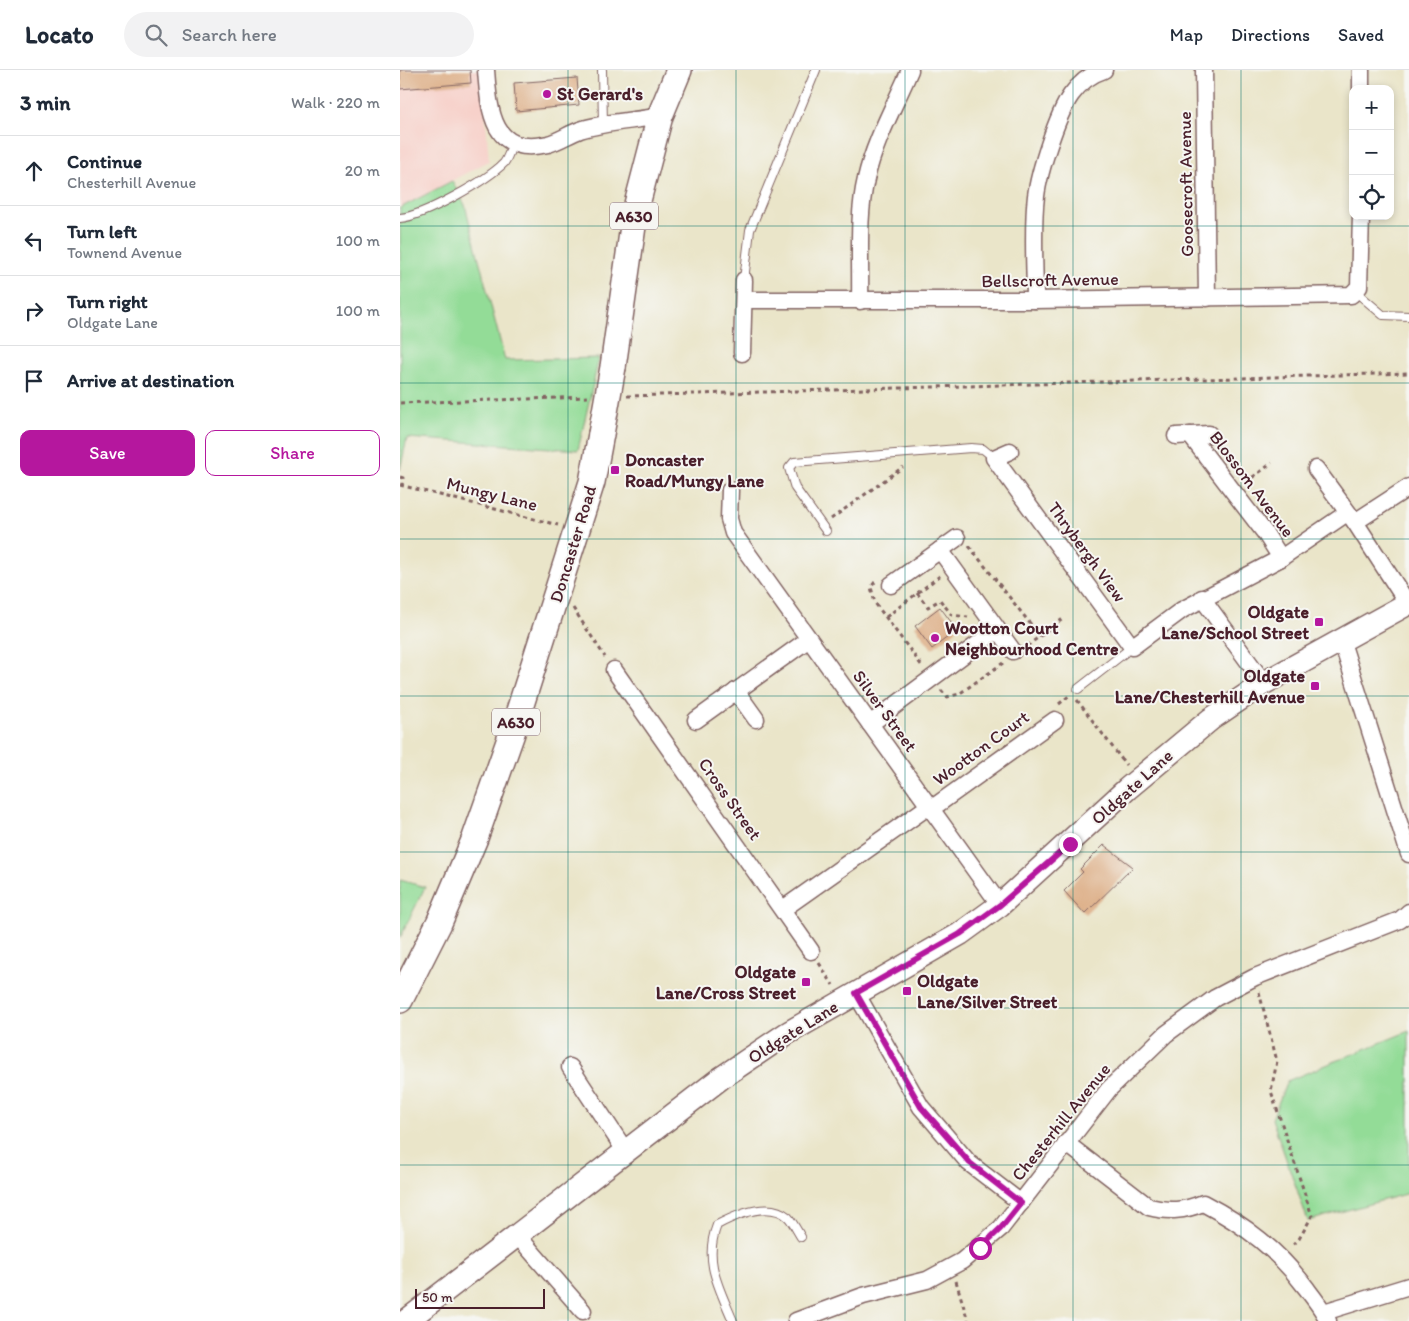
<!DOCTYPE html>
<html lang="en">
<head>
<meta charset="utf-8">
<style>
  body { margin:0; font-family:Itim,sans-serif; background:#f2f2f3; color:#1f2937 }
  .controls { position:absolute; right:15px; top:15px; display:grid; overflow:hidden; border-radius:10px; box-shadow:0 2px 8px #0003 }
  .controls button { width:45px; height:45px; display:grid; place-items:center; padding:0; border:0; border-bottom:1px solid #e0e1e3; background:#fff; color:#1f2937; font:25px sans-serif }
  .scale { position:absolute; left:15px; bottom:12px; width:130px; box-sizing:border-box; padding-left:5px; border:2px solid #4a1f2b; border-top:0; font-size:14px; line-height:18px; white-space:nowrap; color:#4a1f2b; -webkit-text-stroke:4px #f6f6f2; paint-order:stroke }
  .stop { position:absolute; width:15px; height:15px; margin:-11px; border:4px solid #b5179e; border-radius:50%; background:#fff }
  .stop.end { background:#b5179e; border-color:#fff; box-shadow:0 1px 5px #0008 }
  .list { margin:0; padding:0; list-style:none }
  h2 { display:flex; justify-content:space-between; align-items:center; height:65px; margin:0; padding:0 20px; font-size:21px }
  h2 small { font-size:16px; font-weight:400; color:#747a83 }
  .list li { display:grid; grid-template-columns:32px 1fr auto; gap:15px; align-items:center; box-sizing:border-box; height:70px; padding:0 20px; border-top:1px solid #e0e1e3 }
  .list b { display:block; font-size:19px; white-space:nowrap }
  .list p { margin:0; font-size:16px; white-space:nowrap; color:#747a83 }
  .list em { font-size:16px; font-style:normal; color:#747a83 }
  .actions { display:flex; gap:10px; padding:15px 20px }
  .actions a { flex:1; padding:11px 0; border:1px solid #b5179e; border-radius:10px; text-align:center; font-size:18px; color:#b5179e }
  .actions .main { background:#b5179e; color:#fff }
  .icon { flex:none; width:28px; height:28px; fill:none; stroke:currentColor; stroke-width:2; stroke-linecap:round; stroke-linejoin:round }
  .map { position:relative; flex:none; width:1009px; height:1251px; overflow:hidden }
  header { display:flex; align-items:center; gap:30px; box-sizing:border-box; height:70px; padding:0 25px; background:#fff; border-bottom:1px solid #e0e1e3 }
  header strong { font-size:24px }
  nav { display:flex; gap:28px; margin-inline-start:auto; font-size:18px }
  .search { width:350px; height:45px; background:#f2f2f3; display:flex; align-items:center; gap:12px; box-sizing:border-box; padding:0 18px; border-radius:28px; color:#747a83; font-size:19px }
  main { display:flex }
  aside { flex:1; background:#fff }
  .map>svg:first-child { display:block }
  .built { fill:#f7d0c9 }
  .green { fill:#93dc97; stroke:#6e7e61 }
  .building { fill:#ddae86 }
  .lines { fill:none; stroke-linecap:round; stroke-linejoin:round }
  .lane-casing { stroke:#826462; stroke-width:10 }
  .street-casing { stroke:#826462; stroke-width:19 }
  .secondary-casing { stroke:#826462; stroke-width:25 }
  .primary-casing { stroke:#826462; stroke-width:28 }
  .path { stroke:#826462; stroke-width:3; stroke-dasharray:4 4; stroke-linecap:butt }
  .lane { stroke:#fff; stroke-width:8 }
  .street { stroke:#fff; stroke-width:16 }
  .secondary { stroke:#fff; stroke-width:22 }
  .primary { stroke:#fff; stroke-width:25 }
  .primary-bridge-casing { stroke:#826462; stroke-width:28; stroke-linecap:butt }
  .primary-bridge { stroke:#fff; stroke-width:25 }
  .route { stroke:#b5179e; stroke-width:6 }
  .grid { fill:none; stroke:#0f766e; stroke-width:1; stroke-opacity:0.55 }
  .poi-dot { fill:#b5179e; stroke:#f6f6f2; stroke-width:2 }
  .labels { text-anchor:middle; stroke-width:4; stroke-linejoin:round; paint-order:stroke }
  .shield { fill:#f6f6f2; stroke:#7e6067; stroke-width:1 }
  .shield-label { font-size:16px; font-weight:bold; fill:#4a1f2b }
  .poi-label { font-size:18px; font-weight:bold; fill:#4a1f2b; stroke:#f6f6f2; text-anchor:start }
  .street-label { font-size:18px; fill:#4a1f2b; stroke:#f6f6f2 }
</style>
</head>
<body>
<header>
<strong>Locato</strong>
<div class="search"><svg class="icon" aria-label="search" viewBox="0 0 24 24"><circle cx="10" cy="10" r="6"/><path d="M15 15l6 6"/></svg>Search here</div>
<nav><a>Map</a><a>Directions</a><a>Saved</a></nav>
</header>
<main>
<aside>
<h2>3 min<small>Walk · 220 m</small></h2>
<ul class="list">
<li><svg class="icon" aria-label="ahead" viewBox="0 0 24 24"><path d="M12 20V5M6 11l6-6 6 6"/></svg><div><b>Continue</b><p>Chesterhill Avenue</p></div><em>20 m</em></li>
<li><svg class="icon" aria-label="left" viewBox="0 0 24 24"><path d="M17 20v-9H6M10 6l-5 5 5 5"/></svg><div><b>Turn left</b><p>Townend Avenue</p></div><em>100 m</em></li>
<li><svg class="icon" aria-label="right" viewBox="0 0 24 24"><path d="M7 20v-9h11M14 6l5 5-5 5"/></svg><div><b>Turn right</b><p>Oldgate Lane</p></div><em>100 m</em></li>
<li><svg class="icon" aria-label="arrive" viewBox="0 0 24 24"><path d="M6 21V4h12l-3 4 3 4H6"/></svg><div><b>Arrive at destination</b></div></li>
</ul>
<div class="actions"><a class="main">Save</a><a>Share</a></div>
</aside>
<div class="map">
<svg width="1009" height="1251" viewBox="0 0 1009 1251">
  <rect width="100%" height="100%" fill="#f6f6f2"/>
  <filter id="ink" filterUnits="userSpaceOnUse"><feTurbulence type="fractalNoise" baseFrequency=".02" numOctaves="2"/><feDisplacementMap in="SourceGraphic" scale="10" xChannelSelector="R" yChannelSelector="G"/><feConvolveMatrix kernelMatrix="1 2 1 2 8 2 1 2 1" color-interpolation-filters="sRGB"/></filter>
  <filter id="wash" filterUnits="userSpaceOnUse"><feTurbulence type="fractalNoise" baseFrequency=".0096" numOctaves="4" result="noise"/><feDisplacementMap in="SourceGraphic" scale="20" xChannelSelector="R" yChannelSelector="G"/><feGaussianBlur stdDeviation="1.12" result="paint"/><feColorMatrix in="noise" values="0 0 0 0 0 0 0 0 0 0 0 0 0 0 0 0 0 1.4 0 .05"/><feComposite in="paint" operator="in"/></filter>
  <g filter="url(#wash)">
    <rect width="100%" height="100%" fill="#eae5c9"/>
    <!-- built -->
    <path class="built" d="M0,0H82L89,91L0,138Z"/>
    <!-- green -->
    <g class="green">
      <path d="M52,111L65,135L105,290L199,288L178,380L7,368L0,400V138Z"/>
      <path d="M0,810L25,817L0,868Z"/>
      <path d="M1009,961V1123L908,1151L872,1049L887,1011Z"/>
    </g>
    <g id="blocks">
      <!-- building -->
      <g class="building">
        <path d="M0,0H70L71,13L0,19Z"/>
        <path d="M177,8L179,35L116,41L114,13Z"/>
        <path d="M540,537L557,560L532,579L515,556Z"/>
        <path d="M704,775L733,797L685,844L664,821L683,802L680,799Z"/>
      </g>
    </g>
  </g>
  <g filter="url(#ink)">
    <use href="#blocks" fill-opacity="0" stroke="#826462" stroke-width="1"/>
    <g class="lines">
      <!-- lane casing -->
      <g class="lane-casing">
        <g id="lane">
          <path d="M202,0L203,55"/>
          <path d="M0,148C24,146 86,111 104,93C108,88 111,78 113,72"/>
          <path d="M344,210L350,160L416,0"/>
          <path d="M956,222L983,245L1009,246"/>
          <path d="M426,461L395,418L389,398L394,392L571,378L583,379L594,388"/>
          <path d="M678,619L732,577"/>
          <path d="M333,1251C319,1217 303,1191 317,1155C336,1145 369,1130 388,1147C393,1152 397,1161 401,1167"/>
        </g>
      </g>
      <!-- street casing -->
      <g class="street-casing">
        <g id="street">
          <path d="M86,0C89,40 92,87 148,74C159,71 169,64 180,60C205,52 234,51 260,46"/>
          <path d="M804,0L807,228"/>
          <path d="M961,0V19"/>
          <path d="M344,230H635L951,225L959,217L961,146"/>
          <path d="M635,230C635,198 632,158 636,126C639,102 657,45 671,25C679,14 691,4 704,0"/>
          <path d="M460,231C461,193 457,146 466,109C474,72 495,35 510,0"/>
          <path d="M342,283L344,210"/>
          <path d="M790,365L865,463L881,488"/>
          <path d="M776,366L809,364"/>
          <path d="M610,381L594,388L732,577L782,540L881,488L947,443"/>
          <path d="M916,399L955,452L1008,534"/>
          <path d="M330,420L329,449L333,463L600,835"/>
          <path d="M955,452L1009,417"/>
          <path d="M540,480L613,581"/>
          <path d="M491,515L557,468"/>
          <path d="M802,528L864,613"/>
          <path d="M942,572L1009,784"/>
          <path d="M214,600L411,881"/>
          <path d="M336,621L356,649"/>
          <path d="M296,650L409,569"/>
          <path d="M470,654L597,560"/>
          <path d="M531,739L655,650"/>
          <path d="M383,839L529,736"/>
          <path d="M456,923L521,1037L569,1093L621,1133"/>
          <path d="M170,997L226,1082"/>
          <path d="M666,1073L749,1137C769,1142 784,1141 803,1133C845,1155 878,1180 907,1219C914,1229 923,1239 928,1251"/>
          <path d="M117,1165L183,1241"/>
          <path d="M924,1242L1009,1216"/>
          <path d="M396,1251L463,1226L527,1210L562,1191L601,1158L709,1019L766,964L815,928L855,907L1000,850L1009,842"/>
        </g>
      </g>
      <!-- secondary casing -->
      <g class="secondary-casing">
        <path id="secondary" d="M6,1251L321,1008L386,964L560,864L600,835L727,719L811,649L864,613L1009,533"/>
      </g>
      <!-- primary casing -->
      <g class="primary-casing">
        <g id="primary">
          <path d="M213,297L235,142L260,46L279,0"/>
          <path d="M0,930L39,853L75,768L112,663L192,412L201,364"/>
        </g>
      </g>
      <!-- path -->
      <g class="path">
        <path d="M227,326L1009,303"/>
        <path d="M0,333L189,327"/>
        <path d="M0,407L3,408L2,415"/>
        <path d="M846,412L872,393"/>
        <path d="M0,415L158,455"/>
        <path d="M431,449L503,397"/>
        <path d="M569,476L640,566"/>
        <path d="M475,512L471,517L475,533L522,596"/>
        <path d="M517,523L528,537L540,530L552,545L568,547"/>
        <path d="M173,538L205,587"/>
        <path d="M486,547L541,505"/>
        <path d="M627,576L664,548"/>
        <path d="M541,620L547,627L559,624L603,593"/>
        <path d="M677,630L726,695"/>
        <path d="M659,634L670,625"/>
        <path d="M419,893L433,915"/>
        <path d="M859,922L877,991L871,1021L912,1146L899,1169L891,1177"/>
        <path d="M556,1211L568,1251"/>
      </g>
      <!-- lane -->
      <use href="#lane" class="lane"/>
      <!-- street -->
      <use href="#street" class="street"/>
      <!-- secondary -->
      <use href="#secondary" class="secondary"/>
      <!-- primary -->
      <use href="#primary" class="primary"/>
      <!-- primary-bridge casing -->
      <g class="primary-bridge-casing">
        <path id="primary-bridge" d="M201,364L213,297"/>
      </g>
      <!-- primary-bridge -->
      <use href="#primary-bridge" class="primary-bridge"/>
    </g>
  </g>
  <g class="lines" filter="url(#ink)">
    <!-- route -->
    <path class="route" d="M580,1178L601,1158L621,1133L570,1093L521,1037L456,923L560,864L600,835L670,774"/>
  </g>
  <!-- grid -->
  <path class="grid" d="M168,0V1251M336,0V1251M505,0V1251M673,0V1251M841,0V1251M0,156H1009M0,313H1009M0,469H1009M0,626H1009M0,782H1009M0,938H1009M0,1095H1009"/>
  <!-- markers -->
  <g class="poi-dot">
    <circle cx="147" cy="24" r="5"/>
    <rect x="210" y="395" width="10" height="10" rx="2.5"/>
    <rect x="914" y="547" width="10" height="10" rx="2.5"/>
    <circle cx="535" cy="568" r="5"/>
    <rect x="910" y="611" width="10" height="10" rx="2.5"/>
    <rect x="401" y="907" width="10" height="10" rx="2.5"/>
    <rect x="502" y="916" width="10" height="10" rx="2.5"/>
  </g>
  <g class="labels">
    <!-- shield labels -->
    <g class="shield">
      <rect x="210" y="132.5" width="48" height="27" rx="4"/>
      <rect x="92" y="638.5" width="48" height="27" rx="4"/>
    </g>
    <g class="shield-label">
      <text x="234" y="152">A630</text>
      <text x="116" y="658">A630</text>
    </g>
    <!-- poi labels -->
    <g class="poi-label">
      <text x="157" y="30">St Gerard's</text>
      <text x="225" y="396">Doncaster<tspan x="225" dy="21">Road/Mungy Lane</tspan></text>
      <text x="909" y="548" text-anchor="end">Oldgate<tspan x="909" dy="21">Lane/School Street</tspan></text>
      <text x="545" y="564">Wootton Court<tspan x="545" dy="21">Neighbourhood Centre</tspan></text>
      <text x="905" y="612" text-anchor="end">Oldgate<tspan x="905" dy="21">Lane/Chesterhill Avenue</tspan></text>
      <text x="396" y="908" text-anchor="end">Oldgate<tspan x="396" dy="21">Lane/Cross Street</tspan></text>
      <text x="517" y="917">Oldgate<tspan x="517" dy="21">Lane/Silver Street</tspan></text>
    </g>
    <!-- street labels -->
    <g class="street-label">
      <text transform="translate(786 114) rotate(-91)" y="6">Goosecroft Avenue</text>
      <text transform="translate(650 210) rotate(-1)" y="6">Bellscroft Avenue</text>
      <text transform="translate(852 414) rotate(53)" y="6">Blossom Avenue</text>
      <text transform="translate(92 424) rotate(14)" y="6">Mungy Lane</text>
      <text transform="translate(173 474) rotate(-73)" y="6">Doncaster Road</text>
      <text transform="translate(687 482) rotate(54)" y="6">Thrybergh View</text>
      <text transform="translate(485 641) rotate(54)" y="6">Silver Street</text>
      <text transform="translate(581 678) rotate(-36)" y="6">Wootton Court</text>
      <text transform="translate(732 717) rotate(-42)" y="6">Oldgate Lane</text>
      <text transform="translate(330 729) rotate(55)" y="6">Cross Street</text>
      <text transform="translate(393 962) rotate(-32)" y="6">Oldgate Lane</text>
      <text transform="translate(661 1052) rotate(-51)" y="6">Chesterhill Avenue</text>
    </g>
  </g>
</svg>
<div class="controls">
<button>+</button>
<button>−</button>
<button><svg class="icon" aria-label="locate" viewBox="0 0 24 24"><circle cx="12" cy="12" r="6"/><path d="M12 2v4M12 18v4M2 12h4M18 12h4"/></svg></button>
</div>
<div class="scale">50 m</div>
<div class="stop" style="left:580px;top:1178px"></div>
<div class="stop end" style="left:670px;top:774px"></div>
</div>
</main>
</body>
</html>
